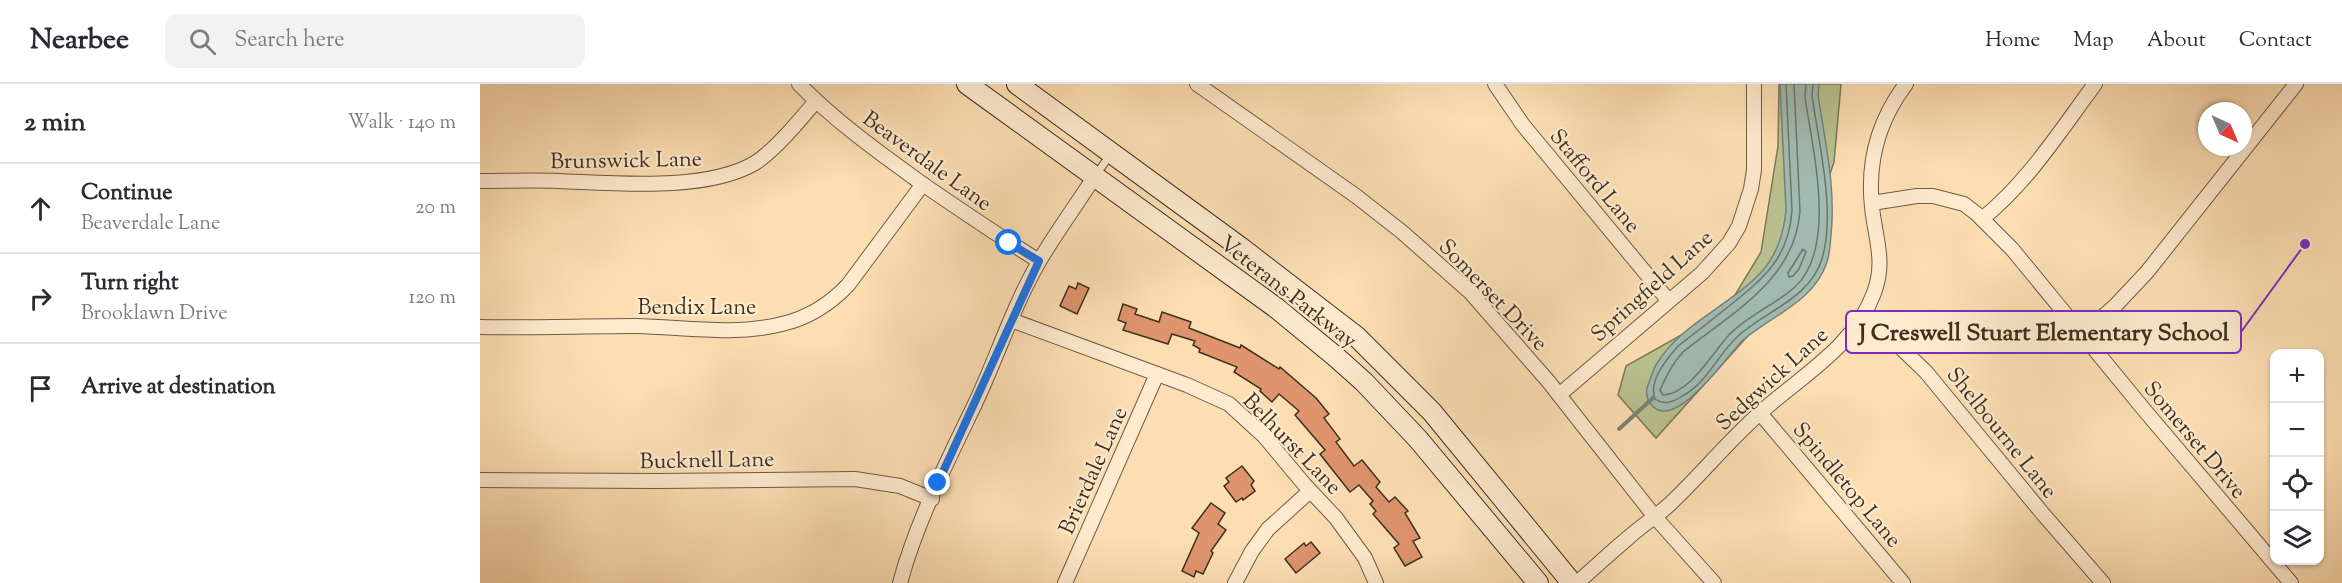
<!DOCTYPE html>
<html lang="en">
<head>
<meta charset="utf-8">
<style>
  body { margin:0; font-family:"Sorts Mill Goudy",serif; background:#f2f2f3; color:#2b2b33 }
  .controls { position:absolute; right:18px; bottom:18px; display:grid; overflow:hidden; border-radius:12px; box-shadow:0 2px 4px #0004 }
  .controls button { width:54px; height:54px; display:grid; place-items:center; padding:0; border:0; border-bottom:2px solid #e1e1e2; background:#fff; color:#2b2b33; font:30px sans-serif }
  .compass { position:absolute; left:1718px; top:18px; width:54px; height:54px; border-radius:50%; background:#fff; box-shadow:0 2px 4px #0004; rotate:136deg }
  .stop { position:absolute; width:18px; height:18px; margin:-14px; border:4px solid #1a73e8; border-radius:50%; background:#fff }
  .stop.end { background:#1a73e8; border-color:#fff; box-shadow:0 2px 6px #0008 }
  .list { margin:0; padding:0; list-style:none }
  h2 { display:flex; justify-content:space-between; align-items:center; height:78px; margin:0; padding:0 24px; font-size:26px }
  h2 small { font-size:20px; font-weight:400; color:#7c7c81 }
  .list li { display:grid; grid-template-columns:39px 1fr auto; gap:18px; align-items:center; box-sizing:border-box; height:90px; padding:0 24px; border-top:2px solid #e1e1e2 }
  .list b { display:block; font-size:22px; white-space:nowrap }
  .list p { margin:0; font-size:20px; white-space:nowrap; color:#7c7c81 }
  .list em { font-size:20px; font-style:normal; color:#7c7c81 }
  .icon { flex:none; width:33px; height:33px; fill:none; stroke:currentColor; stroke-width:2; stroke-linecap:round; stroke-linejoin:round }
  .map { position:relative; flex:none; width:1862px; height:499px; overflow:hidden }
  header { display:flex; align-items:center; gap:36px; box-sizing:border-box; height:84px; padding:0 30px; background:#fff; border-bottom:2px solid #e1e1e2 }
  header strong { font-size:28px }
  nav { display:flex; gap:33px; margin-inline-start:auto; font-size:21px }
  .search { width:420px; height:54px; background:#f2f2f3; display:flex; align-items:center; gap:15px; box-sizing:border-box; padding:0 21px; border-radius:12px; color:#7c7c81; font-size:22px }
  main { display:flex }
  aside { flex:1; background:#fff }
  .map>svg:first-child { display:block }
  .green { fill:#bac290; stroke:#7c7958; stroke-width:1.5 }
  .water { fill:#a0bbb2; stroke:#788378; stroke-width:1.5 }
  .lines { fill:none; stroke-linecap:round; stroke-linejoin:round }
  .shore { stroke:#6e7669; stroke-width:1.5 }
  .stream { stroke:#788378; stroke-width:4 }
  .building { fill:#df946d; stroke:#3d3020; stroke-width:1.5 }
  .service-casing { stroke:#6d5c45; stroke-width:9 }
  .minor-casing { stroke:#6d5c45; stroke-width:16 }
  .secondary-casing { stroke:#3d3020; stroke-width:22 }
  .service { stroke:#feeace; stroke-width:7 }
  .minor { stroke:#feeace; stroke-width:14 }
  .secondary { stroke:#feeace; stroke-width:20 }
  .route { stroke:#1a73e8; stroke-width:8 }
  .labels { text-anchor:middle; stroke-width:4.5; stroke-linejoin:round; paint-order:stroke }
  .street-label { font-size:22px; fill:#3d3020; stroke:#feeace }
  .leader { fill:none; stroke:#7b2cbf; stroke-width:2 }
  .callout-dot { fill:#7b2cbf; stroke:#feeace; stroke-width:2 }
  .callout { fill:#feeace; stroke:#7b2cbf; stroke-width:2 }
  .callout-label { font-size:24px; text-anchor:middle; font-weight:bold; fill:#3d3020 }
</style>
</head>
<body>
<header>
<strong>Nearbee</strong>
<div class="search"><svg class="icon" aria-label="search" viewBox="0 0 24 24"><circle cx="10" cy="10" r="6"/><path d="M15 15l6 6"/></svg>Search here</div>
<nav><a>Home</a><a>Map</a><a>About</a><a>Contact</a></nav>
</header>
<main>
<aside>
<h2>2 min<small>Walk · 140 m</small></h2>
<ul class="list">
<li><svg class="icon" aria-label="ahead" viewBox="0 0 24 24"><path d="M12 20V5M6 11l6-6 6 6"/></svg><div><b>Continue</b><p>Beaverdale Lane</p></div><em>20 m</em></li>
<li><svg class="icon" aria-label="right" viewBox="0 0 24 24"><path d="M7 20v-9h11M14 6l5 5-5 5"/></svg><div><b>Turn right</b><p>Brooklawn Drive</p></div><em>120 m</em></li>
<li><svg class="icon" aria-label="arrive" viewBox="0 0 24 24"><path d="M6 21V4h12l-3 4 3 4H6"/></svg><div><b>Arrive at destination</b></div></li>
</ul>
</aside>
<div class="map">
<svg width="1862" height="499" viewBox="0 0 1862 499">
  <rect width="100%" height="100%" fill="#fddeb3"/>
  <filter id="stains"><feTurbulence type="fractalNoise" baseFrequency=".00333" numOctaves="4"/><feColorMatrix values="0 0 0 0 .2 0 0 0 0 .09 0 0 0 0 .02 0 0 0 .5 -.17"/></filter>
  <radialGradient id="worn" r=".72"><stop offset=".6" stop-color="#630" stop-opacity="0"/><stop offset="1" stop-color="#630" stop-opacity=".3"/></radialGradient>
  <!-- green -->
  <path class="green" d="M1299,0H1361L1354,78L1311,204L1176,354L1138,311L1146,282L1246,226L1281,168L1298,62Z"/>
  <!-- water -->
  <path class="water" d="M1300,0H1339L1338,11C1345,58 1356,104 1351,151C1350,160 1350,169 1347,178C1334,218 1292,231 1262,257C1250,268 1193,353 1170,319C1165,311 1166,305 1169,298C1172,292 1173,286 1176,281C1200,239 1253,221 1284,185C1298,168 1304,148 1306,126Z"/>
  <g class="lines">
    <!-- shore -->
    <g class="shore">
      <path d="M1306,0L1312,126C1309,174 1284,194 1249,222C1232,236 1215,249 1198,262C1186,276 1168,297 1175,315C1185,322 1195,317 1204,311C1227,298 1238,271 1256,254C1284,227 1329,216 1342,175C1356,129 1339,60 1332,12L1333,0"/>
      <path d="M1314,0L1320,127C1315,196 1253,228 1203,268C1192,280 1187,291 1180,306L1183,311C1210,310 1232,269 1249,251C1268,231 1295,221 1315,203C1358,163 1332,64 1325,13L1326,0"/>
      <path d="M1323,165L1326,168L1319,185L1313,192L1309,193L1308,189Z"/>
    </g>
    <!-- stream -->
    <path class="stream" d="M1139,345L1173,314"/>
  </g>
  <!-- building -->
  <g class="building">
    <path d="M598,199L609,204L597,230L580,222L589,202L596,205Z"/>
    <path d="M643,220L657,225L655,230L679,238L682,228L711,238L709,244L760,264L761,261L799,285L800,283L836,314L849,330L844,334L860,355L856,358L874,382L882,376L900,398L896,403L909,418L915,413L928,427L925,429L940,454L933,457L942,473L925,482L914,464L919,460L893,430L896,427L890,420L893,417L879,401L870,408L840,370L845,366L815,331L819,327L799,310L792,318L780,307L781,305L754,288L757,283L719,268L720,265L713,261L715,257L692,250L688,260L643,246L646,239L638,236Z"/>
    <path d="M762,382L774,397L771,401L775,407L763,416L762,414L756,418L744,402L749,398L746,394Z"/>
    <path d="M731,419L745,429L738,440L746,446L731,467L733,469L723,490L716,487L714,493L702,487L719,449L712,444Z"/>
    <path d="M831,458L840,469L816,489L805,475L824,459L826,462Z"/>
  </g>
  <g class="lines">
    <!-- service casing -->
    <g class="service-casing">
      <path id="service" d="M615,92L631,70"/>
    </g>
    <!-- minor casing -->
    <g class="minor-casing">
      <g id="minor">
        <path d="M319,0C356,38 401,70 444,101C482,127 520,153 559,177"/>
        <path d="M717,0L876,112L922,148L990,208L1068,297L1175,433L1234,499"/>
        <path d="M1015,0L1043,41L1188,216"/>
        <path d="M0,97C26,97 52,96 78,97C134,99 226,108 275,79C295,66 320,36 336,17"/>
        <path d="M1392,119L1437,112H1453L1484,120L1497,130L1532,165L1666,328L1811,499"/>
        <path d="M1502,135C1548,98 1580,47 1615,0"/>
        <path d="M531,236L707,301L749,320L784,352L824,400L856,434L885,474L896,499"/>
        <path d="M1378,240L1397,249L1420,263L1446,288L1563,430L1623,499"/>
        <path d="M0,243C52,244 104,242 156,242C204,243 255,252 302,240C328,234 350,220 368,201L443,100"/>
        <path d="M1602,251L1635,222L1667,188L1816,0"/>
        <path d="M1079,311L1222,189L1249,159L1259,142L1271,105L1274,86V0"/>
        <path d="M1280,329L1423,499"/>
        <path d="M0,396L179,397L375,395L420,402L452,415"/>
        <path d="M420,499C436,439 467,378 494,322C517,274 533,222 560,176C577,147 597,120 615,92"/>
        <path d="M585,499L677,290"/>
        <path d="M755,499L772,467L788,445L830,407"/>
        <path d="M1097,499C1114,484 1130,469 1148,454C1161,442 1177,432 1190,420C1221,391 1248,357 1280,329C1321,292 1374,263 1394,209C1406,177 1395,154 1392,123C1387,77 1398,37 1426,0"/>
      </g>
    </g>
    <!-- secondary casing -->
    <g class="secondary-casing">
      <g id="secondary">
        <path d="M487,0L795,223L856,273L884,298L938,355L1058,499"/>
        <path d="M537,0L760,163L877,253L952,328L1092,499"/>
      </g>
    </g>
    <!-- service -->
    <use href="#service" class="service"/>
    <!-- minor -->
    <use href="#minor" class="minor"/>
    <!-- secondary -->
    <use href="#secondary" class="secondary"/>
  </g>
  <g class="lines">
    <!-- route -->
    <path class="route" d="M458,399C491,325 525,251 559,177L529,159"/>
  </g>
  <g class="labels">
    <!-- street labels -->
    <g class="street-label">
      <text transform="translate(146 75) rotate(-1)" y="8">Brunswick Lane</text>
      <text transform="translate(448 76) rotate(36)" y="8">Beaverdale Lane</text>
      <text transform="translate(1116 96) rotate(50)" y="8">Stafford Lane</text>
      <text transform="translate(1171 201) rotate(-42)" y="8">Springfield Lane</text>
      <text transform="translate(809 207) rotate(38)" y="8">Veterans Parkway</text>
      <text transform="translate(1014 210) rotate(46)" y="8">Somerset Drive</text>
      <text x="217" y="230">Bendix Lane</text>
      <text transform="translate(1291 294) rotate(-42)" y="8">Sedgwick Lane</text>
      <text transform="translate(1523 348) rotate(51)" y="8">Shelbourne Lane</text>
      <text transform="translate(1716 355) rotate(50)" y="8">Somerset Drive</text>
      <text transform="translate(813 359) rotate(46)" y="8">Belhurst Lane</text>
      <text transform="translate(227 375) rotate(-1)" y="8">Bucknell Lane</text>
      <text transform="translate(612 386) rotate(-66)" y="8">Brierdale Lane</text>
      <text transform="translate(1368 400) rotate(50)" y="8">Spindletop Lane</text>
    </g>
  </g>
  <!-- callouts -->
  <path class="leader" d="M1825 160L1761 248"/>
  <circle class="callout-dot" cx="1825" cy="160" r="6"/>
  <rect class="callout" x="1366" y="227" width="395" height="42" rx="6"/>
  <g class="callout-label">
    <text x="1564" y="256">J Creswell Stuart Elementary School</text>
  </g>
  <rect width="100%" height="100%" filter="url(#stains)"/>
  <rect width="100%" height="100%" fill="url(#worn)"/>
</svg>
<div class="controls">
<button>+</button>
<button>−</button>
<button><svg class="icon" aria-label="locate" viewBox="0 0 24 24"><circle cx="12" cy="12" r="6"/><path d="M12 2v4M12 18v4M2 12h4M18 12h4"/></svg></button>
<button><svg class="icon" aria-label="layers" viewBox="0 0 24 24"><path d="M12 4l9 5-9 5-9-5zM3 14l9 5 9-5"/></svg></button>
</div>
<svg class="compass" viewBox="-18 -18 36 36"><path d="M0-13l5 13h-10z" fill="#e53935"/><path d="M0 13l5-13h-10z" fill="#7c7c81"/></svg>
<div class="stop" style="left:529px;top:159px"></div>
<div class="stop end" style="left:458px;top:399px"></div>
</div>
</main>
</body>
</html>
